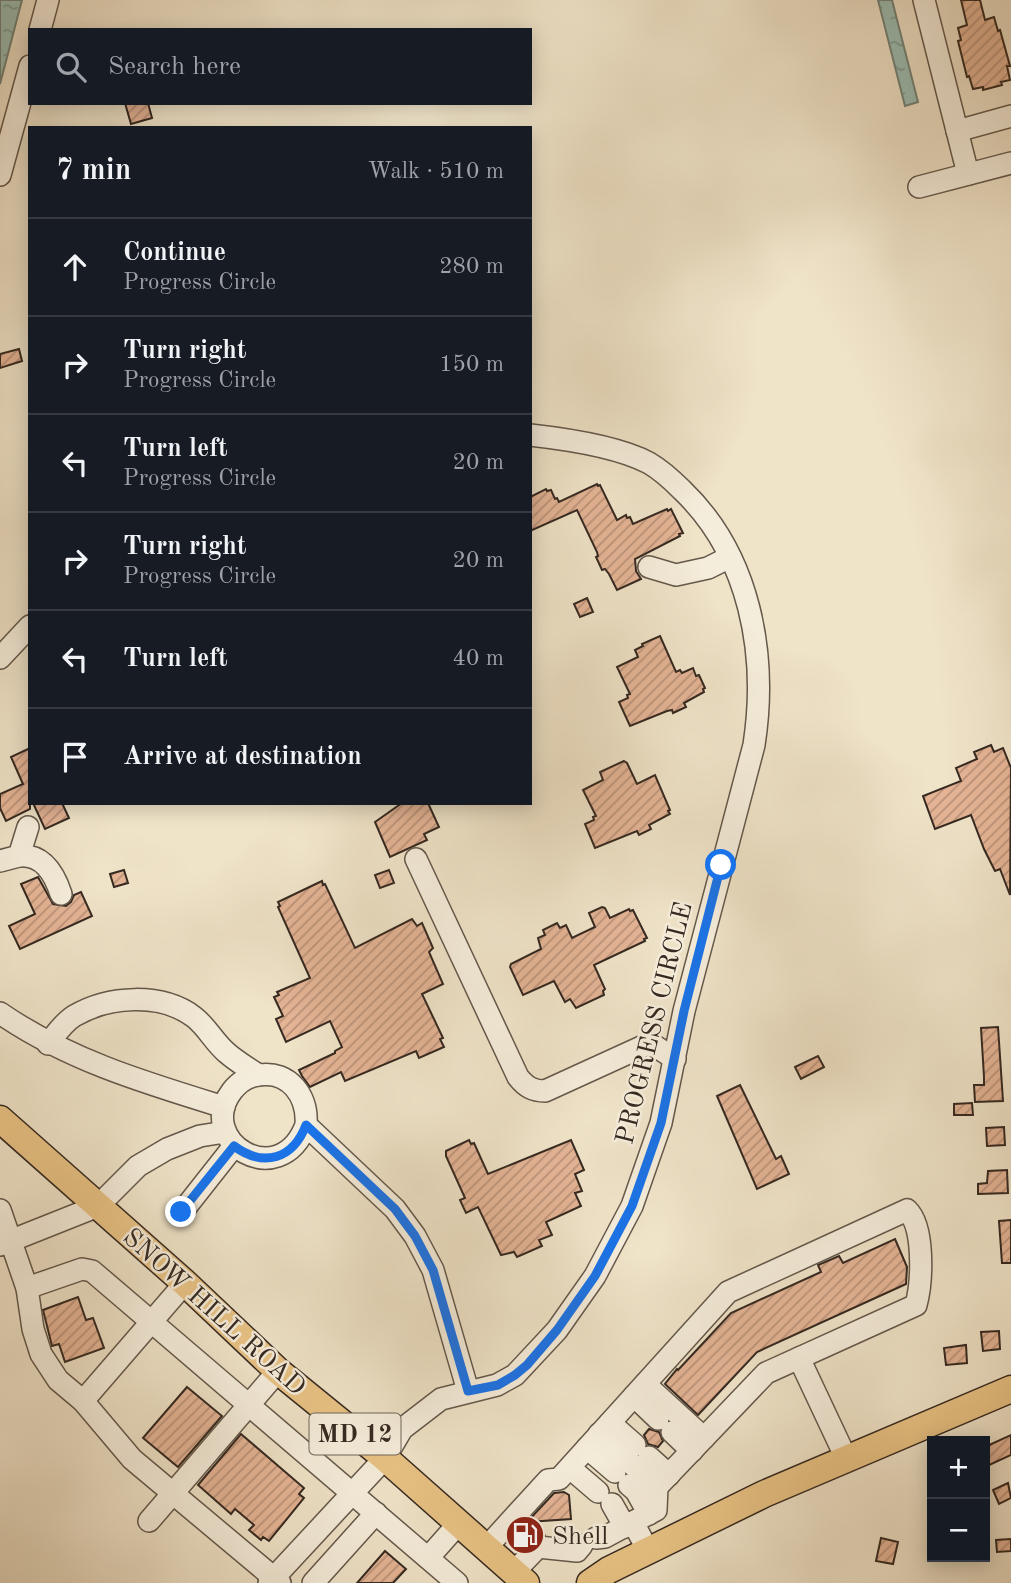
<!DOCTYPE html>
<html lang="en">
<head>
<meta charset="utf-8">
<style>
  body { margin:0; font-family:"Old Standard TT",serif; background:#242831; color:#f1f3f6 }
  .controls { position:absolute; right:21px; bottom:21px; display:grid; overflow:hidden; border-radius:0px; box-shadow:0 4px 18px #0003 }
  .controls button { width:63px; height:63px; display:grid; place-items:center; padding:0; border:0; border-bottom:2px solid #363941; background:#171b24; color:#f1f3f6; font:35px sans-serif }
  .stop { position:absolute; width:21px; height:21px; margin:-16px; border:5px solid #1a73e8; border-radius:50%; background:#fff }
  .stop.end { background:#1a73e8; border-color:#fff; box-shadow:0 2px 7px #0008 }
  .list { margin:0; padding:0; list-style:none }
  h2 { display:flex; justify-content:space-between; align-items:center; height:91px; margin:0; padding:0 28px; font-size:30px }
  h2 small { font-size:23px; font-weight:400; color:#9ea1a6 }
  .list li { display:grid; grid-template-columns:46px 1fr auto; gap:21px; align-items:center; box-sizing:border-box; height:98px; padding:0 28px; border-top:2px solid #363941 }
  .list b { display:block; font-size:26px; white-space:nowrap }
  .list p { margin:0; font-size:23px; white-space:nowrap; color:#9ea1a6 }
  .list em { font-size:23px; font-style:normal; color:#9ea1a6 }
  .icon { flex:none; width:38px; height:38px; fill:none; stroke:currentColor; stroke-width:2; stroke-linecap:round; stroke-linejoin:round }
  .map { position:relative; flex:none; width:1011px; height:1583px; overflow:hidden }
  .search { position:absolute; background:#171b24; box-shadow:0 4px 18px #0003; left:28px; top:28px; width:504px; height:77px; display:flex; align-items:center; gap:18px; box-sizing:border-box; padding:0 24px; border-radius:0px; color:#9ea1a6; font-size:26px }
  .panel { position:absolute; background:#171b24; box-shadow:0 4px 18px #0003; left:28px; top:126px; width:504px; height:679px; border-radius:0px }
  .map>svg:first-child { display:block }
  .water { fill:url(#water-ripples); stroke:#728279; stroke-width:2 }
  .building { fill:url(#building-hatch); stroke:#352921; stroke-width:2 }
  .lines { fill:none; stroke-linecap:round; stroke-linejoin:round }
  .minor-tunnel { stroke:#cabea7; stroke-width:21; stroke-dasharray:21 10; stroke-linecap:butt }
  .minor-casing { stroke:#64584b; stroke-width:24 }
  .major-casing { stroke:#352921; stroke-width:29 }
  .minor { stroke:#f5eddb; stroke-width:21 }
  .major { stroke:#e8c284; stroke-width:26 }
  .route { stroke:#1a73e8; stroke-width:9 }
  .labels { text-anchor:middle; stroke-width:5; stroke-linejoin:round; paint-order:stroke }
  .shield { fill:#f5eddb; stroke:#6f6459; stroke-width:2 }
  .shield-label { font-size:24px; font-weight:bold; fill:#352921 }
  .street-label { font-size:26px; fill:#352921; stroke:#f5eddb }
  .poi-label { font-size:26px; fill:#352921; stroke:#f5eddb; text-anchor:start }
</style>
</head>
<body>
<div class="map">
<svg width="1011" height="1583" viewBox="0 0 1011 1583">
  <defs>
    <pattern id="water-ripples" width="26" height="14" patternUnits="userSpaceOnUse" patternTransform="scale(1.75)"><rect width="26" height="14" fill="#9abeb4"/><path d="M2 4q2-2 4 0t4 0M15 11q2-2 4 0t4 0" fill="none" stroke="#7e9a92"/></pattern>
    <pattern id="building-hatch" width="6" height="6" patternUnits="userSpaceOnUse" patternTransform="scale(1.75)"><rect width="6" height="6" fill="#e4b495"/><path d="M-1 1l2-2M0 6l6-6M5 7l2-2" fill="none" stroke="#ba9279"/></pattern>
  </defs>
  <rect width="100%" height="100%" fill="#efe3c8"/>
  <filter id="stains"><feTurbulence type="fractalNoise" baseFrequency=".00286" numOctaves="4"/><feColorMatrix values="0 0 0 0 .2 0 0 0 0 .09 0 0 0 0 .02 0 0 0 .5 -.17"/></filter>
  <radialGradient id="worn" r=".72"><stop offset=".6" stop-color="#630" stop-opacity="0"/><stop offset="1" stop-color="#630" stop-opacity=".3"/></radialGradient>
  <!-- water -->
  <g class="water">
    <path d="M0,0H22L0,84Z"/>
    <path d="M878,0H892L918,102L905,106Z"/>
  </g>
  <!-- building -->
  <g class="building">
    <path d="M961,0H980L985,20L994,17L998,31L1000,30L1010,66H1007L1010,80L1001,82L1002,85L983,90V87L973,89L969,76L967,77L958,41L961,40L958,28L967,25Z"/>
    <path d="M125,103H148L152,118L131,124Z"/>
    <path d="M19,349L22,361L0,368V354Z"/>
    <path d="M597,484L598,486L600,485L617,520L626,515L627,518L630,517L633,524L667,509L668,511L671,509L683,533L679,534L680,536L635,559L636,571L641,579L617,590L609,574L605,569L602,570L596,557L598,556L597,552L577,510L530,531V497L546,489L547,491L551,490L555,499L557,498L559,502Z"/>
    <path d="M587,598L593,612L580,617L574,604Z"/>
    <path d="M660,636L676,672L680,670L682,673L693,668L696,676L699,675L705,688L703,689L704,692L684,703L686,707L673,713L672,710L667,711L630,726L619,702L628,698L627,695L630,694L617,667L638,657L635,650L643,646L642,644Z"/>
    <path d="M991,745L994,752L1003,748L1011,768L1010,895L1000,869L995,871L984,849L971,815L935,829L923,796L961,781L956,768L977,759L974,752Z"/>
    <path d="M30,748V809L6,821L0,808V794L23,784L11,757Z"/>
    <path d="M624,761L627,763L637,784L655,775L670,810L668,811L670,814L649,825L651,829L639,835L637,831L595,848L585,824L594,820L593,817L596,816L583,790L603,780L600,772Z"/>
    <path d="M33,803H62L69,818L45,829Z"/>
    <path d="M402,803H428L439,827L424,834L427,840L390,857L375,822Z"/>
    <path d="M124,870L128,883L114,887L110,874Z"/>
    <path d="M389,870L394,883L380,888L375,875Z"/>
    <path d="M38,877L53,904L66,906L71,902L74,895L81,892L92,916L20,949L9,926L35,914L21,884Z"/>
    <path d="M322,881L323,885L325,884L355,948L412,919L417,926L422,923L433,948L429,952L443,984L422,994L443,1038L440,1039L444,1047L419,1058L416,1051L345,1081L341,1072L310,1087L302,1076L299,1070L335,1053V1051L342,1047L330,1021L286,1042L276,1019L283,1016L274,997L279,995L277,992L310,978L278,907L280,906L278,902Z"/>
    <path d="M602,907L605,908L610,918L629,909L630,911L633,910L647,938L644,939L645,941L594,965L605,989L603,991L604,995L576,1008L570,999L565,1002L554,981L523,995L510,967L511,964L541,949L538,938L545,935L543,930L557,923L560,928L566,925L572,938L595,927L589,913Z"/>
    <path d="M998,1027L1003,1101L975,1102L974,1085H984V1077L981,1028Z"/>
    <path d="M818,1056L824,1067L801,1079L795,1067Z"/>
    <path d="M740,1085L776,1159L781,1156L789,1174L757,1189L717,1096Z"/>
    <path d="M972,1103L973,1115H954V1104Z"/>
    <path d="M1004,1127L1005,1145L987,1146L986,1128Z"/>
    <path d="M469,1140L471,1144L474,1143L488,1174L571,1140L584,1170L575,1174L582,1191L575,1193L581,1206L546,1222L552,1235L539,1240L542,1246L517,1257L514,1252L501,1255L478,1207L466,1213L460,1200L465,1198L446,1156V1151Z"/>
    <path d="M1007,1170L1008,1193L978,1194V1184L987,1183L988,1171Z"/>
    <path d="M1011,1220V1263H1002L999,1221Z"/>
    <path d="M895,1239L907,1267L906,1284L757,1352L698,1415L665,1384L677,1369L678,1370L731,1313L821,1272L818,1265L839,1256L843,1263Z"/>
    <path d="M78,1297L86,1320L93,1318L104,1348L65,1362L59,1344L52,1346L43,1310Z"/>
    <path d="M999,1331L1000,1349L983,1351L981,1332Z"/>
    <path d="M966,1345L967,1363L946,1365L944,1348Z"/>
    <path d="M187,1387L222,1416L178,1467L143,1438Z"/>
    <path d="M649,1429L659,1432L663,1441L658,1447L648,1444L644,1435Z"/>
    <path d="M241,1434L304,1488L299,1494L304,1498L269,1541L263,1537L261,1540L249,1530L254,1525L235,1509L231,1514L198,1485Z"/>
    <path d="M1011,1435V1455L985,1467V1447Z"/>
    <path d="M1008,1483L1011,1498L999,1504L993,1490Z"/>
    <path d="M564,1492L569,1495L571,1519L527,1522L554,1493Z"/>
    <path d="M881,1538L898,1542L893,1564L876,1561Z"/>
    <path d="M1011,1539V1551L997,1552L996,1540Z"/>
    <path d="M385,1551L406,1569L393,1583H357Z"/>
  </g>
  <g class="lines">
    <!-- minor-tunnel -->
    <path class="minor-tunnel" d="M522,1527L534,1538"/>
    <!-- minor casing -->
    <g class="minor-casing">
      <g id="minor">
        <path d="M924,0L968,174"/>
        <path d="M40,30L48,0"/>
        <path d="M957,131L1011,116"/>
        <path d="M0,175L30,66"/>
        <path d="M919,187L1011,163"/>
        <path d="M649,567L676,575L708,568L730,557"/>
        <path d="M0,658L30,626"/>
        <path d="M19,856C43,854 54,873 61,894"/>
        <path d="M416,859L518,1077C526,1087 533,1091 545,1091L648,1044L655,1046L675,1059"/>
        <path d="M0,861L19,856L28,827"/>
        <path d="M0,1013C68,1060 146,1083 224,1107"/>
        <path d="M48,1044C56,1034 63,1023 74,1016C108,996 161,992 194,1017C207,1027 214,1042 227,1053C236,1061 248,1068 258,1075"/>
        <path d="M306,1125C280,1194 194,1141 232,1091C238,1083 248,1076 259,1075C290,1070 308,1097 306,1125L395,1209L415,1236L433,1270L468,1391"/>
        <path d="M0,1210L27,1288L33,1329L41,1354L58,1380L83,1401L132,1459L280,1583"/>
        <path d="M182,1212L234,1146"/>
        <path d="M0,1245L98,1206L138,1166L167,1149L200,1136L225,1132"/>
        <path d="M27,1288L82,1269L92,1271L457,1583"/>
        <path d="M799,1358L846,1458"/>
        <path d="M645,1384L704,1438"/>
        <path d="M634,1396L658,1419"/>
        <path d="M83,1401L185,1283"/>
        <path d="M610,1423L635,1445"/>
        <path d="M672,1432L692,1451"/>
        <path d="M599,1434L657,1487"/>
        <path d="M587,1448L615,1472"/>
        <path d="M649,1457L669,1475"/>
        <path d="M570,1468L598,1492"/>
        <path d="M629,1485L636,1491L649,1514"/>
        <path d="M612,1504L625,1527"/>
        <path d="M149,1521L278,1371"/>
        <path d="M534,1538L538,1547L577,1551L582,1545"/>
        <path d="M596,1538L605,1537L633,1522"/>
        <path d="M486,1548L548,1480L559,1479L728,1292L907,1210C925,1227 922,1283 916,1305L766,1373L657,1487L656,1510L633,1522L648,1551"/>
        <path d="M428,1558L459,1523"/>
        <path d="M514,1572L538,1547L529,1543"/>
        <path d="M269,1583L385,1458L402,1429L441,1399L497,1385L515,1375L557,1330L595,1276L632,1206L661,1123L684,1011L754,745C768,654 750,555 682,490C672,480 661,470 649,463C617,446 566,439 530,435"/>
        <path d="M313,1583L376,1513"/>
      </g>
    </g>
    <!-- major casing -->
    <g class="major-casing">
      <g id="major">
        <path d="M0,1119L185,1283L278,1371L385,1458L526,1583"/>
        <path d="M590,1583L609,1570L764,1494L1011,1389"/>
      </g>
    </g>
    <!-- minor -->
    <use href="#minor" class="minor"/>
    <!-- major -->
    <use href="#major" class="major"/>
  </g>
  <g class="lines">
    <!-- route -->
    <path class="route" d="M181,1212L234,1146C264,1168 293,1159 306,1125L395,1209L415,1236L433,1270L468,1391L498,1385L515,1375L527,1365L557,1330L595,1276L632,1206L661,1123L684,1011L721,865"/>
  </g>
  <!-- icons -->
  <defs>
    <g id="fuel-disc" transform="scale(2.0125)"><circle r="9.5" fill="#8f2418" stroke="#f5eddb"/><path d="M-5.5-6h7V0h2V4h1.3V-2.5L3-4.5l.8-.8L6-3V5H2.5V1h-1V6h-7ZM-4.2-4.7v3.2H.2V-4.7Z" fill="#fff"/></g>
  </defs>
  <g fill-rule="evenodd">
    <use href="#fuel-disc" x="525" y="1535"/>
  </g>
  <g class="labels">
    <!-- shield labels -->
    <rect class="shield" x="309.5" y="1413.5" width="91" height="41" rx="5"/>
    <g class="shield-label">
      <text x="355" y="1442">MD 12</text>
    </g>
    <!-- street labels -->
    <g class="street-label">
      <text transform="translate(653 1023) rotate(-76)" y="9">PROGRESS CIRCLE</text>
      <text transform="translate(215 1311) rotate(42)" y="9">SNOW HILL ROAD</text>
    </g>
    <!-- poi labels -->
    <g class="poi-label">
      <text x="552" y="1544">Shell</text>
    </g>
  </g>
  <rect width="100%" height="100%" filter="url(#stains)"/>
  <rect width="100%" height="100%" fill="url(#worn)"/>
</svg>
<div class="controls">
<button>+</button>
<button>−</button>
</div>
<div class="stop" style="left:721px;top:865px"></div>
<div class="stop end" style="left:181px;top:1212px"></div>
<div class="search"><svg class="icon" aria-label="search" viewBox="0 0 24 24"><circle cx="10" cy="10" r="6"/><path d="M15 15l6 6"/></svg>Search here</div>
<section class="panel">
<h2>7 min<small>Walk · 510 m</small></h2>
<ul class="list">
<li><svg class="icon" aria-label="ahead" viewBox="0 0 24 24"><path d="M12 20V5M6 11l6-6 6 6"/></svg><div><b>Continue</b><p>Progress Circle</p></div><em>280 m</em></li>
<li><svg class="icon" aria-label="right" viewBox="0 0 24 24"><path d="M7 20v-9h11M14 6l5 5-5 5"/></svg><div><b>Turn right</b><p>Progress Circle</p></div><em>150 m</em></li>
<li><svg class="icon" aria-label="left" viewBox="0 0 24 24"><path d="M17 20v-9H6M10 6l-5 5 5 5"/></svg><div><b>Turn left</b><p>Progress Circle</p></div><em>20 m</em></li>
<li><svg class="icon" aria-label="right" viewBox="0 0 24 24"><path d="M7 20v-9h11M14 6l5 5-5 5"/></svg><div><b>Turn right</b><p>Progress Circle</p></div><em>20 m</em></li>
<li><svg class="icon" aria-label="left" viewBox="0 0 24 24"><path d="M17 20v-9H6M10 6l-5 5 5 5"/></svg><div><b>Turn left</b></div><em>40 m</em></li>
<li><svg class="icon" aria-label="arrive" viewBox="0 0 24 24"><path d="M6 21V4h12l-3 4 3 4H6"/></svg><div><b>Arrive at destination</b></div></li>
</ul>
</section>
</div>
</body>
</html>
